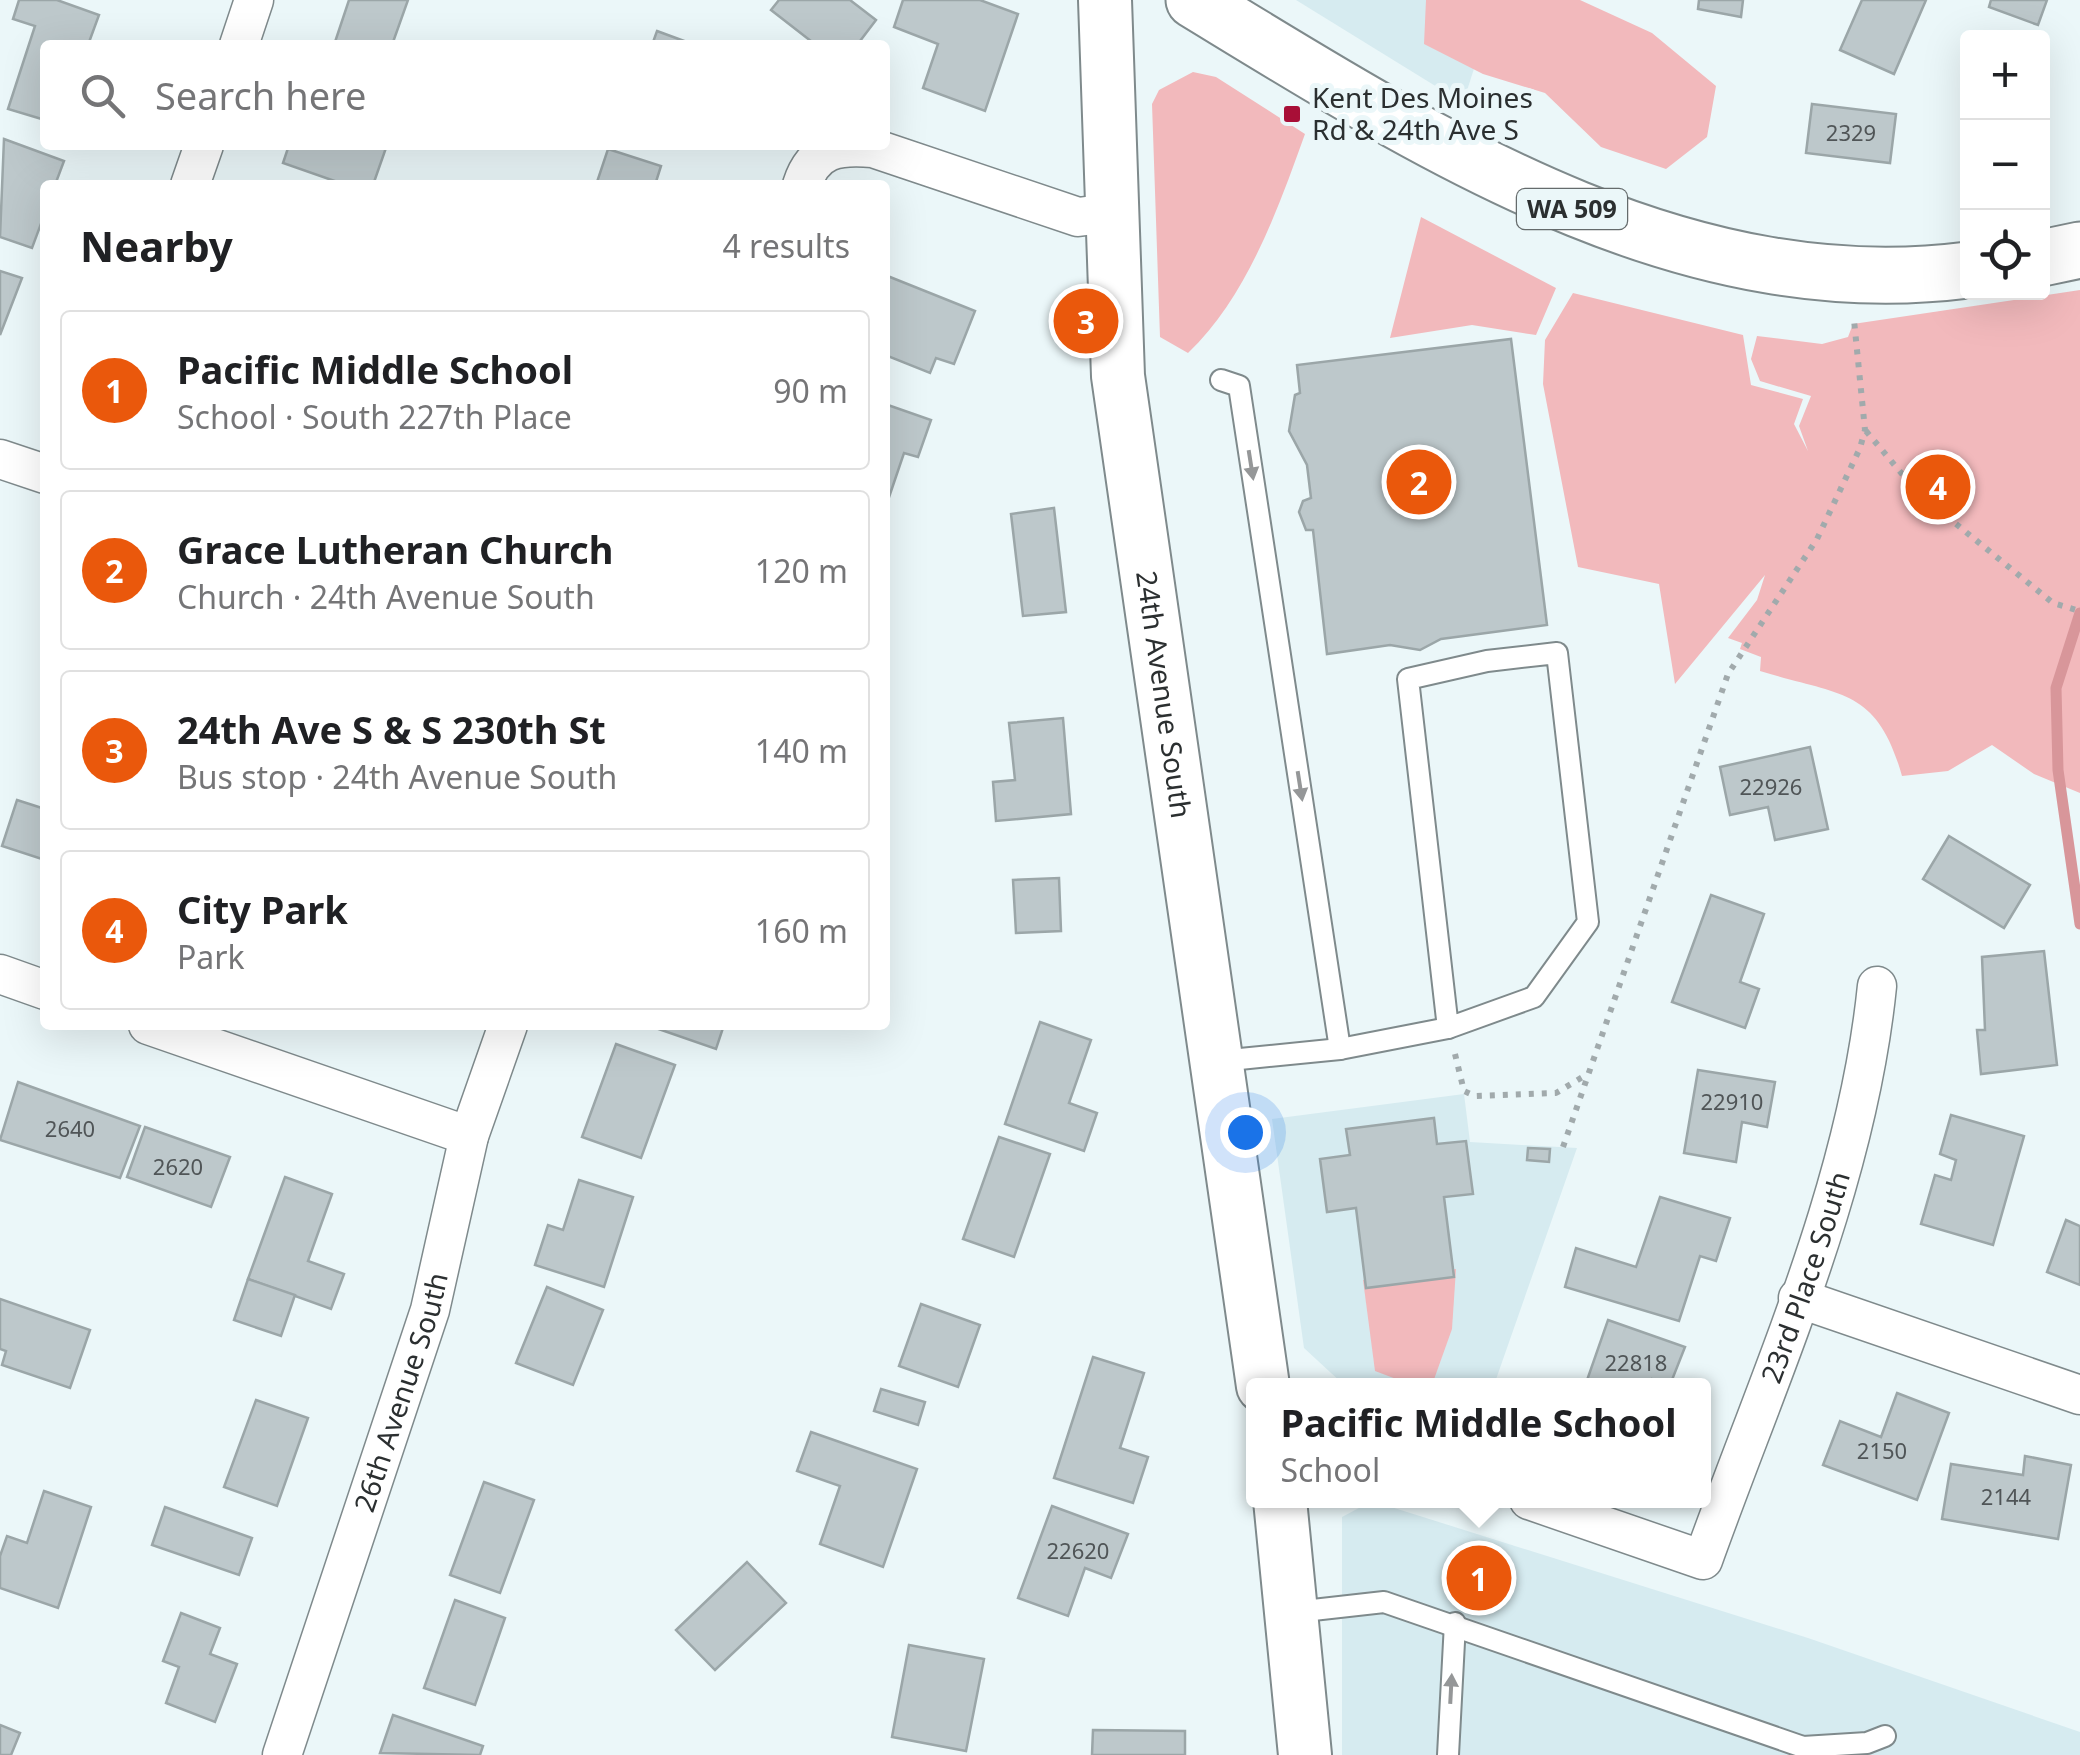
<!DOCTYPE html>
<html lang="en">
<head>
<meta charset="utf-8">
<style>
  body { margin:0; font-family:"Noto Sans",sans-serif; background:#f6f6f6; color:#202124 }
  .controls { position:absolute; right:30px; top:30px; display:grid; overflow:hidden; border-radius:10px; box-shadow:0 10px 40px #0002 }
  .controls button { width:90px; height:90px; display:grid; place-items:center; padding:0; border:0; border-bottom:2px solid #e0e0e0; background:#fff; color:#202124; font:50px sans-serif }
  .you { position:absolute; left:1245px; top:1132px; width:35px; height:35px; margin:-25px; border:8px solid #fff; border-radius:50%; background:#1a73e8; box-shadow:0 0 0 15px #1a73e833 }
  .badge { display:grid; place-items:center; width:65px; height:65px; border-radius:50%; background:#ea580c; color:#fff; font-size:32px; font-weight:700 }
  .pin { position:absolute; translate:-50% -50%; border:5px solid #fff; box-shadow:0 2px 10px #0006 }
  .popup { position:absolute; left:1246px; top:1378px; width:465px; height:130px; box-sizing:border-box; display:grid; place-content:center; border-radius:10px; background:#fff; filter:drop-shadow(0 2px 8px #0005); font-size:32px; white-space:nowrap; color:#757577 }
  .popup b { font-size:38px; color:#202124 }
  .popup::after { content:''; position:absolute; left:50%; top:100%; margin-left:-20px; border:20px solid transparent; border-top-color:#fff }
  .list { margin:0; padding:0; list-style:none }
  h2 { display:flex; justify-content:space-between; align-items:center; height:130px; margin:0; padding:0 40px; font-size:42px }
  h2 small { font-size:32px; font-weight:400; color:#757577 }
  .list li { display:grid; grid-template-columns:65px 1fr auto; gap:30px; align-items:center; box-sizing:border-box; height:160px; margin:0 20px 20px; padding:0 20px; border:2px solid #e0e0e0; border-radius:10px }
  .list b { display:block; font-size:38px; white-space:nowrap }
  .list p { margin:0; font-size:32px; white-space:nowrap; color:#757577 }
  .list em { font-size:32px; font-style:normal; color:#757577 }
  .icon { flex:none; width:55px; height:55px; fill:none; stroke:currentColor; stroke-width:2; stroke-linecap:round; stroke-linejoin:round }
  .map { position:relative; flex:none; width:2080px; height:1755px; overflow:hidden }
  .search { position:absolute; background:#fff; box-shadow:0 10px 40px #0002; left:40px; top:40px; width:850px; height:110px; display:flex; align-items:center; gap:25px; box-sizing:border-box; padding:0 35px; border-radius:10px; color:#757577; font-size:38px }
  .panel { position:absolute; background:#fff; box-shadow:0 10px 40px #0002; left:40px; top:180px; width:850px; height:850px; border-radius:10px }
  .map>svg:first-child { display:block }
  .built { fill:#d6ebf0 }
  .green { fill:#f2b9bc }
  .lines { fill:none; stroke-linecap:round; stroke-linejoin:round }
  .stream { stroke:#d8969a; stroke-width:11 }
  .building { fill:#bdc8cb; stroke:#9ba6a8; stroke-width:2.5 }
  .lane-casing { stroke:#7f8a8c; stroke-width:24 }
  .street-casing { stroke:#7f8a8c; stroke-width:41 }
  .secondary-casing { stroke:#7f8a8c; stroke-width:56 }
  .primary-casing { stroke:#7f8a8c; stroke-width:59 }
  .path { stroke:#a1aaac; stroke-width:6; stroke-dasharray:5 8; stroke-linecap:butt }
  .lane { stroke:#fff; stroke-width:20 }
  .street { stroke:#fff; stroke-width:38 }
  .secondary { stroke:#fff; stroke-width:52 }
  .primary { stroke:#fff; stroke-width:55 }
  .oneway { fill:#959798 }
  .poi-dot { fill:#a80f37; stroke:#ebf7f9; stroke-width:4 }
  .labels { text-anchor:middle; stroke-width:10; stroke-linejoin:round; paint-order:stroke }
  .number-label { font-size:22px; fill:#505557 }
  .shield { fill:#ebf7f9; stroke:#656b6c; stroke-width:2.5 }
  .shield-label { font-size:25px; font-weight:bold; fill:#2b2f30 }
  .poi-label { font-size:28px; fill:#2b2f30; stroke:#ebf7f9; text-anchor:start }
  .street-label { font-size:28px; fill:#2b2f30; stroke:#ebf7f9 }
</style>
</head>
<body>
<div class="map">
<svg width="2080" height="1755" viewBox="0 0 2080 1755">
  <rect width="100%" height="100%" fill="#ebf7f9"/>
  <!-- built -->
  <g class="built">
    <path d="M1296,0H1496L1463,103Z"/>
    <path d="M1464,1094L1470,1142L1577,1148L1494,1385H1344L1304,1348L1272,1119Z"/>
    <path d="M1372,1501L1808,1638L2080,1732V1755H1342V1517Z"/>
  </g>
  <!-- green -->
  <g class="green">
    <path d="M1426,0H1580L1652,33L1716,86L1707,137L1666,169L1601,147L1545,93L1483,74L1424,44Z"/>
    <path d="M1193,72L1216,77L1305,134C1278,209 1247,297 1188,353L1160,337L1152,104L1159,90Z"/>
    <path d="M1421,217L1556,288L1536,335L1472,325L1390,338Z"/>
    <path d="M2080,290V793L2034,774L1992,745L1948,771L1902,776C1877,687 1840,696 1760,671L1761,657L1740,649L1742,643L1728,638L1757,600L1765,575L1675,684L1659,584L1578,567L1543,384L1545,340L1573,293L1743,335L1751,385L1803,399L1794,424L1808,451L1799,426L1811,396L1760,381L1751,359L1757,336L1822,344L1848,337L1853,324Z"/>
    <path d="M1456,1269L1452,1329L1432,1385H1412L1375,1371L1363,1280Z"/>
  </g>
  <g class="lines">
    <!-- stream -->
    <path class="stream" d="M2080,613L2056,688L2058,770L2080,924"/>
  </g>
  <!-- building -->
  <g class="building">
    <path d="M19,0H57L99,15L88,45H45V120L8,109L35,26L13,19Z"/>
    <path d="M349,0H408L392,45H334Z"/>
    <path d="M779,0H850L876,20L857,45H816L771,10Z"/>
    <path d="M903,0H980L1018,14L985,111L923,88L938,44L894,27Z"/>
    <path d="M1699,0H1743L1741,17L1698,9Z"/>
    <path d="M1862,0H1926L1894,74L1840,50Z"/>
    <path d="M1991,0H2047L2038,25L1989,7Z"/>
    <path d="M657,31L695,45H652Z"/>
    <path d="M1812,104L1896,114L1890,163L1806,153Z"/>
    <path d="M4,139L64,161L55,185H45V213L32,248L0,237Z"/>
    <path d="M289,145H387L373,185H346L283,163Z"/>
    <path d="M608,149L661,166L655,185H596Z"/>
    <path d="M0,271L22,278L0,335Z"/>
    <path d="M885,275L975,311L954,364L936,358L930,373L885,355Z"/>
    <path d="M1511,339L1547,625L1441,639L1420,650L1390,645L1327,654L1313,530H1306L1299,512L1303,501L1311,498L1307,465L1289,431L1295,395L1300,393L1297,365Z"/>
    <path d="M885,404L931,420L918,457L904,453L886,506Z"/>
    <path d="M1054,508L1066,612L1023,616L1011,514Z"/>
    <path d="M1063,718L1071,814L996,821L993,782L1015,780L1009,723Z"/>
    <path d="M1810,747L1828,829L1775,840L1768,807L1730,815L1720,767Z"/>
    <path d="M17,800L45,809V860L2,846Z"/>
    <path d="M1949,836L2030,885L2004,928L1923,879Z"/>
    <path d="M1059,878L1061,931L1016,933L1013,880Z"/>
    <path d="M1711,895L1764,914L1740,982L1759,989L1745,1028L1672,1002Z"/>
    <path d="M2044,951L2057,1065L1981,1074L1977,1030H1985L1982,957Z"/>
    <path d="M1040,1022L1091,1040L1069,1103L1097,1113L1084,1151L1005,1124Z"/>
    <path d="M647,1025H724L716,1049Z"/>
    <path d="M616,1044L675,1065L641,1158L582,1137Z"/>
    <path d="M1698,1070L1775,1082L1767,1127L1742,1122L1736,1162L1684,1153Z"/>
    <path d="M18,1082L140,1126L120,1178L0,1140Z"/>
    <path d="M1951,1115L2024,1136L1993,1245L1921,1224L1935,1175L1951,1180L1956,1160L1940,1154Z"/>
    <path d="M1434,1118L1437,1144L1466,1141L1473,1194L1444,1197L1454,1277L1366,1288L1356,1208L1327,1212L1320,1159L1350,1155L1346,1129Z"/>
    <path d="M145,1127L230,1157L211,1207L127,1177Z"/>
    <path d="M999,1137L1050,1154L1014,1257L963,1239Z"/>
    <path d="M1528,1148L1550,1149L1549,1162L1527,1160Z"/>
    <path d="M285,1177L332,1194L308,1261L344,1274L331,1309L248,1279Z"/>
    <path d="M579,1180L633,1197L604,1287L535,1265L548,1225L563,1230Z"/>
    <path d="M1660,1197L1730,1218L1716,1261L1700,1256L1679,1321L1565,1287L1576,1248L1636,1267Z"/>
    <path d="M2066,1220L2080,1226V1285L2047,1272Z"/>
    <path d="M248,1279L295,1295L281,1336L234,1320Z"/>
    <path d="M547,1287L603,1310L573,1385L516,1363Z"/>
    <path d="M0,1299L90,1330L70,1388L2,1365L6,1351L0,1349Z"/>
    <path d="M921,1304L980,1325L958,1387L899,1366Z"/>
    <path d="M1608,1320L1685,1347L1670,1385L1652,1379L1650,1386H1585Z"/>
    <path d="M1093,1357L1144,1373L1120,1448L1148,1457L1133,1503L1054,1478Z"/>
    <path d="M881,1389L925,1402L918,1425L874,1411Z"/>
    <path d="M1897,1393L1949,1413L1917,1500L1823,1465L1840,1421L1881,1437Z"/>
    <path d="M256,1400L308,1418L277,1506L224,1487Z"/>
    <path d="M811,1432L917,1469L883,1567L820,1544L840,1486L797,1471Z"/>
    <path d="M2025,1456L2071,1465L2058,1539L1942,1519L1951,1464L2023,1475Z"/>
    <path d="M484,1482L534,1500L500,1593L450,1575Z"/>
    <path d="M44,1491L91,1507L58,1608L0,1588V1556L7,1536L27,1543Z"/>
    <path d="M1052,1506L1128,1534L1111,1578L1085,1568L1068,1616L1018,1598Z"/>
    <path d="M165,1507L252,1538L239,1575L152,1545Z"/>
    <path d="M747,1562L786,1603L715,1670L676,1630Z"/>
    <path d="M455,1600L505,1618L475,1705L424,1688Z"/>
    <path d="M181,1613L220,1628L210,1654L237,1664L215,1722L166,1703L179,1667L163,1661Z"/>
    <path d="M909,1645L984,1659L966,1751L892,1737Z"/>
    <path d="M393,1715L483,1746L480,1755L380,1753Z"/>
    <path d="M0,1725L20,1733L11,1755H0Z"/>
    <path d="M1093,1730L1185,1731V1755H1092Z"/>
  </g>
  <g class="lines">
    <!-- lane casing -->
    <g class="lane-casing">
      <g id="lane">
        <path d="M1221,380L1239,386L1340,1049"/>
        <path d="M1557,653L1588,922L1534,997L1448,1028L1408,679L1487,661Z"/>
        <path d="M1220,1061L1340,1049L1448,1028"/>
        <path d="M1295,1612L1384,1602L1803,1747L1867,1743L1885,1736"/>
        <path d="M1448,1755L1455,1623"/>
      </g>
    </g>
    <!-- street casing -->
    <g class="street-casing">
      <g id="street">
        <path d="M239,45L254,0"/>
        <path d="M190,185L204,145"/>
        <path d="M802,185C814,148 838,145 873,148L1078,217L1110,213"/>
        <path d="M0,459L45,474"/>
        <path d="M0,974L45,990"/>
        <path d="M148,1025L469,1136"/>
        <path d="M1798,1298L2080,1395"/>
        <path id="s1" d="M1529,1500L1703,1560C1770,1373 1857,1185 1877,986"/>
        <path id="s2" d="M282,1755L430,1310L469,1136L508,1025"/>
      </g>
    </g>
    <!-- secondary casing -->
    <g class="secondary-casing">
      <g id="secondary">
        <path id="s3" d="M1105,0L1118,376L1263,1386"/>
        <path d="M1280,1500L1305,1755"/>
      </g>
    </g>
    <!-- primary casing -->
    <g class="primary-casing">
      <g id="primary">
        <path d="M1194,0C1427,142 1681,307 1968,270"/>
        <path d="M2042,258L2080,250"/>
      </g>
    </g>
    <!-- path -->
    <g class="path">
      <path d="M1866,431L1918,493L2053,603L2080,611"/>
      <path d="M1455,1054L1464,1091L1475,1096L1556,1093L1586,1075"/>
      <path d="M1563,1147L1728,674L1817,539L1860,448L1865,430L1854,320"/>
    </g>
    <!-- lane -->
    <use href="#lane" class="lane"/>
    <!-- street -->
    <use href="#street" class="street"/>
    <!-- secondary -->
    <use href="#secondary" class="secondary"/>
    <!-- primary -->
    <use href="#primary" class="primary"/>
  </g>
  <!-- one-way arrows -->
  <defs><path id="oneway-solid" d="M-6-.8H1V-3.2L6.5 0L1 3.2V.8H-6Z" transform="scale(2.5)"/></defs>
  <g class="oneway">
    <use href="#oneway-solid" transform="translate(1251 465) rotate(81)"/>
    <use href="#oneway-solid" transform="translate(1300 786) rotate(81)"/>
    <use href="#oneway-solid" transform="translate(1451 1689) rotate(-87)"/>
  </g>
  <!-- markers -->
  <rect class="poi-dot" x="1282" y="104" width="20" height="20" rx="5"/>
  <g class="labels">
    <!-- number labels -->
    <g class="number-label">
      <text x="1851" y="141">2329</text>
      <text x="1771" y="795">22926</text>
      <text x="1732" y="1110">22910</text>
      <text x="70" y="1137">2640</text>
      <text x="178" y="1175">2620</text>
      <text x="1636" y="1371">22818</text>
      <text x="1882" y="1459">2150</text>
      <text x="2006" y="1505">2144</text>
      <text x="1078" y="1559">22620</text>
    </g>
    <!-- shield labels -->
    <rect class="shield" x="1517" y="189" width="110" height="40" rx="8"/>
    <g class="shield-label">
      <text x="1572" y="218">WA 509</text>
    </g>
    <!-- poi labels -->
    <g class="poi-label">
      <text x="1312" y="108">Kent Des Moines<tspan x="1312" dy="32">Rd &amp; 24th Ave S</tspan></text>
    </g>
    <!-- street labels -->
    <g class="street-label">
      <text dy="10" stroke="none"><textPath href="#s3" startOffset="698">24th Avenue South</textPath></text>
      <text dy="10" stroke="none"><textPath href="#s1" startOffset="485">23rd Place South</textPath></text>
      <text dy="10" stroke="none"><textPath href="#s2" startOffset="382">26th Avenue South</textPath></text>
    </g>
  </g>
</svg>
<div class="controls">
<button>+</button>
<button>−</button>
<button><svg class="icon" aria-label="locate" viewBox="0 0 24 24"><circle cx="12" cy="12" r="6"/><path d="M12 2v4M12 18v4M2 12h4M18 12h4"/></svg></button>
</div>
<div class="you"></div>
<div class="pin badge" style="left:1479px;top:1578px">1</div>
<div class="popup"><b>Pacific Middle School</b>School</div>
<div class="pin badge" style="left:1419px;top:482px">2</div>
<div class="pin badge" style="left:1086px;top:321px">3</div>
<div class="pin badge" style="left:1938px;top:487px">4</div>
<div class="search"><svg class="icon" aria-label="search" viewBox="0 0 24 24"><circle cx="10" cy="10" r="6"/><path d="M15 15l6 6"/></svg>Search here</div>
<section class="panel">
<h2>Nearby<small>4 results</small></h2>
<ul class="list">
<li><span class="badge">1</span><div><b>Pacific Middle School</b><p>School · South 227th Place</p></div><em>90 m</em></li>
<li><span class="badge">2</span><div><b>Grace Lutheran Church</b><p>Church · 24th Avenue South</p></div><em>120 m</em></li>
<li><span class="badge">3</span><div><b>24th Ave S &amp; S 230th St</b><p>Bus stop · 24th Avenue South</p></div><em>140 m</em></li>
<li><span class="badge">4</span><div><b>City Park</b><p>Park</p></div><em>160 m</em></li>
</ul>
</section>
</div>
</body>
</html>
